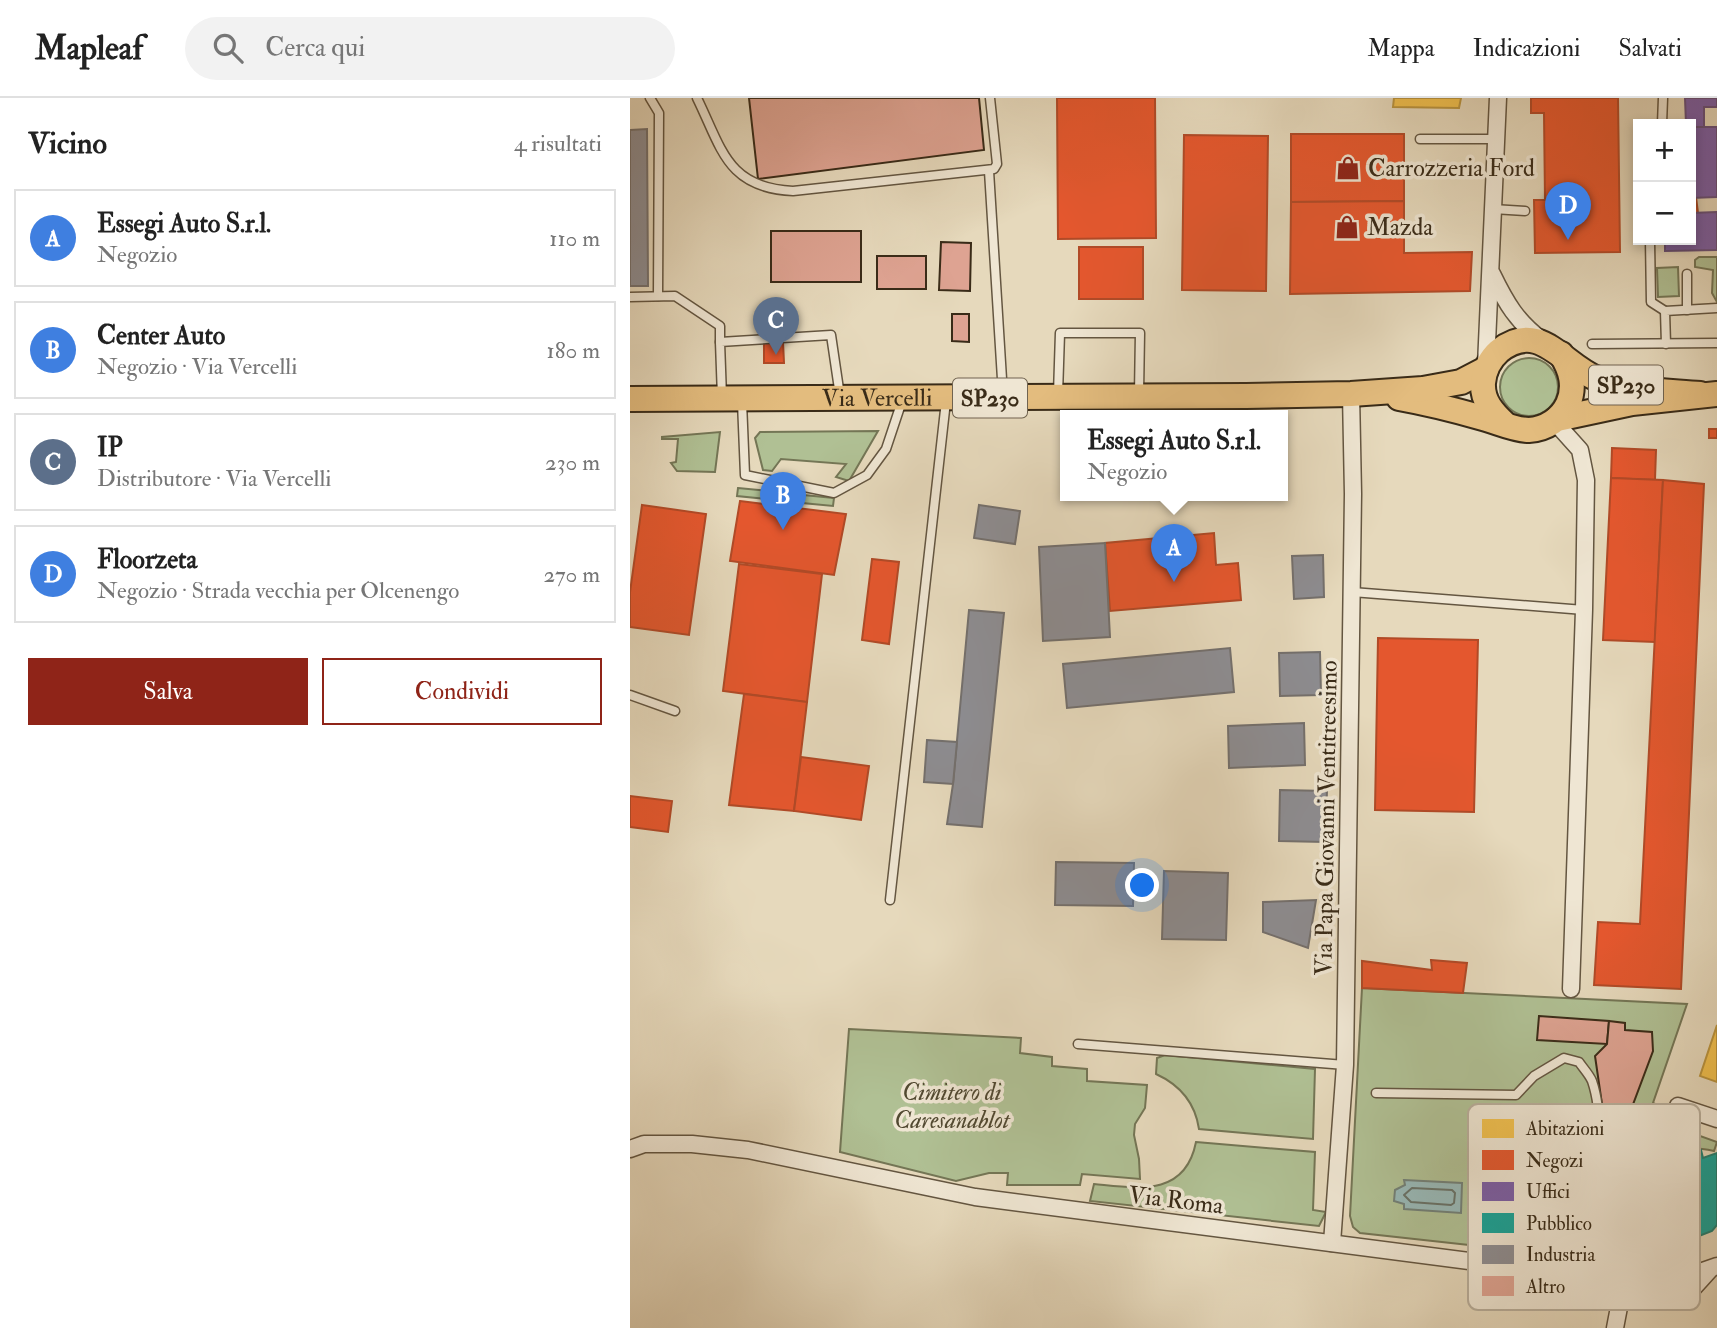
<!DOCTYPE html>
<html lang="it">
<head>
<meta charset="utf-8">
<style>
  body { margin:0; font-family:"IM FELL Double Pica",serif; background:#f2f2f2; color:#222 }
  .controls { position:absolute; right:21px; top:21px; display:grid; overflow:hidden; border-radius:0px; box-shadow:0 4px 10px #0003 }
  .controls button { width:63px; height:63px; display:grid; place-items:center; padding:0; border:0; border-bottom:2px solid #e0e0e0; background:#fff; color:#222; font:35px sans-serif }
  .you { position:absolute; left:513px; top:788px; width:24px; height:24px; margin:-18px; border:5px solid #fff; border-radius:50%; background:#1a73e8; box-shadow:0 0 0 10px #1a73e833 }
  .badge { display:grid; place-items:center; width:46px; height:46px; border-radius:50%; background:#8f2418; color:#fff; font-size:23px; font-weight:700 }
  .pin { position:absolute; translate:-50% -58px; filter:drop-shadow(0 2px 4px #0008) }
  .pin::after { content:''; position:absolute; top:37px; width:24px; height:21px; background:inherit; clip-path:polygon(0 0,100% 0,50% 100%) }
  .popup { position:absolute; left:430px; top:312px; width:228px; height:91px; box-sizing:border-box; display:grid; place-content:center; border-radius:0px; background:#fff; filter:drop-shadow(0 2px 5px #0005); font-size:23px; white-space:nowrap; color:#767676 }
  .popup b { font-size:26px; color:#222 }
  .popup::after { content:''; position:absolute; left:50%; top:100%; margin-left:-14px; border:14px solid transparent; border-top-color:#fff }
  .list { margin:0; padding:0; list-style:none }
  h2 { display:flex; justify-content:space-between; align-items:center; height:91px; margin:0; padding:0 28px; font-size:30px }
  h2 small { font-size:23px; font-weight:400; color:#767676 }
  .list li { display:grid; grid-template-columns:46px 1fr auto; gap:21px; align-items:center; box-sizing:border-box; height:98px; margin:0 14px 14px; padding:0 14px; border:2px solid #e0e0e0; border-radius:0px }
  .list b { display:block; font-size:26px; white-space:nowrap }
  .list p { margin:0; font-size:23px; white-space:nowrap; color:#767676 }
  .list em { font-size:23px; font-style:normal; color:#767676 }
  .actions { display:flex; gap:14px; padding:21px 28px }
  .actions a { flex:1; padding:16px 0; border:2px solid #8f2418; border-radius:0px; text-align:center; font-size:24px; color:#8f2418 }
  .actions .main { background:#8f2418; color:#fff }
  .icon { flex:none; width:38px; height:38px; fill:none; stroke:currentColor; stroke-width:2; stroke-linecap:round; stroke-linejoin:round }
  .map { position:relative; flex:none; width:1087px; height:1230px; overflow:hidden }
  header { display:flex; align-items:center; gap:42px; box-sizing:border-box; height:98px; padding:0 35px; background:#fff; border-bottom:2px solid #e0e0e0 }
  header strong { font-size:33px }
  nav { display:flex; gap:38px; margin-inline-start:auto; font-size:24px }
  .search { width:490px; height:63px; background:#f2f2f2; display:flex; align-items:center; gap:18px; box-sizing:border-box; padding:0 24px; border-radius:38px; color:#767676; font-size:26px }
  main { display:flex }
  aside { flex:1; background:#fff }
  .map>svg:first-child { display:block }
  .green { fill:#b0c094; stroke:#747656; stroke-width:2 }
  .water { fill:#98b9b8; stroke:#728078; stroke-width:2 }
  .homes { fill:#f2c14e; stroke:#ba943e; stroke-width:2 }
  .shops { fill:#e4572e; stroke:#b14a27; stroke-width:2 }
  .offices { fill:#7b5ea7; stroke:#674f7c; stroke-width:2 }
  .public { fill:#17a398; stroke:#217f72; stroke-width:2 }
  .industry { fill:#8d8d92; stroke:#74706d; stroke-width:2 }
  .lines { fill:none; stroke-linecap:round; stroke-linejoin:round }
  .shore { stroke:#687268; stroke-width:2 }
  .building { fill:#dea392; stroke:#392b18; stroke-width:2 }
  .service-casing { stroke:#645641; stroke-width:11 }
  .minor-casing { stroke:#645641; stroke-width:19 }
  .primary-casing { stroke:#392b18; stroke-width:28 }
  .service { stroke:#efe6d3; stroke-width:8 }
  .minor { stroke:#efe6d3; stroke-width:16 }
  .primary { stroke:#e3bc7e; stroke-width:24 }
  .labels { text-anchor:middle; stroke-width:7; stroke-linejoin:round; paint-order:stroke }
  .shield { fill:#efe6d3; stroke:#706350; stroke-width:2 }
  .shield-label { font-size:23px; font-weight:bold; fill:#392b18 }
  .poi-label { font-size:24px; fill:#392b18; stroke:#efe6d3; text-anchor:start }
  .street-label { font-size:24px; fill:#392b18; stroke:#efe6d3 }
  .park-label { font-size:24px; font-style:italic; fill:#514931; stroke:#efe6d3 }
  .key { fill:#efe6d3; stroke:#b8ae9b; stroke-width:2 }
  .key-label { font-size:19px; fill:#392b18 }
</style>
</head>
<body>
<header>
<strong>Mapleaf</strong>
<div class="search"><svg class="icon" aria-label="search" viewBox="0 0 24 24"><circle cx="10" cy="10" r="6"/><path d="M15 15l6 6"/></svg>Cerca qui</div>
<nav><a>Mappa</a><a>Indicazioni</a><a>Salvati</a></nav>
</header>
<main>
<aside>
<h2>Vicino<small>4 risultati</small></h2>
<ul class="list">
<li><span class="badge" style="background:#3f7fe0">A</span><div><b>Essegi Auto S.r.l.</b><p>Negozio</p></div><em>110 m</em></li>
<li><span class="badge" style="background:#3f7fe0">B</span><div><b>Center Auto</b><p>Negozio · Via Vercelli</p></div><em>180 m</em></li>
<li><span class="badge" style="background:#5c6f8a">C</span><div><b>IP</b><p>Distributore · Via Vercelli</p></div><em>230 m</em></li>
<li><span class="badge" style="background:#3f7fe0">D</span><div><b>Floorzeta</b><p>Negozio · Strada vecchia per Olcenengo</p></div><em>270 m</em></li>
</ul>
<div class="actions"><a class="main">Salva</a><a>Condividi</a></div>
</aside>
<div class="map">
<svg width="1087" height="1230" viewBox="0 0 1087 1230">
  <rect width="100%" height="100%" fill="#e6d9bc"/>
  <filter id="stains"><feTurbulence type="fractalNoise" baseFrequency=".00286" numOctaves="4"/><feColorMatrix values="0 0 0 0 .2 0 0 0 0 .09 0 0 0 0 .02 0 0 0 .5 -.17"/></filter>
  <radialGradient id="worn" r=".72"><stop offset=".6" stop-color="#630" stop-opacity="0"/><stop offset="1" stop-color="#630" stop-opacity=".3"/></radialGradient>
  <!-- green -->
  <g class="green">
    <path d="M1069,159H1087V204L1082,195L1083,172L1065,169V162Z"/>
    <path d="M1048,169L1049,198L1028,199L1027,170Z"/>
    <circle cx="899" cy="289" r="29"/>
    <path d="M248,333L219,383L206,379L216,366L151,361L142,373L133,372L125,340L130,334Z"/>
    <path d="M90,334L85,374L47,373L41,365L46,364L48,341H32V339Z"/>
    <path d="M108,390L149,394L148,402L107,398Z"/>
    <path d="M163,396L204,400L203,408L162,404Z"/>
    <path d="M732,890L1057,906L1023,1005L1035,1011L1031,1024L1087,1044L1084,1053C1062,1048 1044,1049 1025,1062C1017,1068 1013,1074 1003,1078L1008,1094L995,1101L992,1113L1004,1150L1043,1139L1060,1142L1061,1159C1018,1171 994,1166 950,1161L943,1145L995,1057L931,1157L730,1135L723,1129L720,1118Z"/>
    <path d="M219,931L391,940L390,955L422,959V968L457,971V983L517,987L515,1010L505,1026L504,1037L509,1061L510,1081L452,1076L450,1087H377L378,1075H359L326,1083L210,1054Z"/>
    <path d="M535,957L685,971L683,1041L569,1031C565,1004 550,987 526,976L527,960Z"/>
    <path d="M566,1044L685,1054L683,1112L696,1114L689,1128L460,1103L464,1086C506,1090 555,1100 566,1044Z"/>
  </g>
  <!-- water -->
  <g class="water">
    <path d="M774,1082L832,1085L831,1115L774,1111V1106L764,1103L765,1092L775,1087Z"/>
    <path d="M844,1089H856V1112H843Z"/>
  </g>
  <!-- homes -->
  <g class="homes">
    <path d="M764,0H831L829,10L763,9Z"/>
    <path d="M1087,927V984L1070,978Z"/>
  </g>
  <!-- shops -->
  <g class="shops">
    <path d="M427,0H525L526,140L428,141Z"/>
    <path d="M901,0H988L990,154L905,155L904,102H915L914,15H901Z"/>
    <path d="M661,36H774V103L661,104Z"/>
    <path d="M554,37L638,38L636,193L552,192Z"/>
    <path d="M1066,99L1068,115H1061V100Z"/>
    <path d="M774,103V155L842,154L840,193L660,196L661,104Z"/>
    <rect x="449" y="149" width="64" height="52"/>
    <path d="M134,244H153L154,265H134Z"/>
    <rect x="1079" y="331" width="8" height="9"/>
    <path d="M982,350L1026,352L1025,382L981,380Z"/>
    <path d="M981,380L1033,382L1025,544L973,542Z"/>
    <path d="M1033,382L1074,386L1051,891L964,887L968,824L1010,826Z"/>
    <path d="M110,403L216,416L204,477L100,463Z"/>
    <path d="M12,407L76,416L59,537L0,529V494Z"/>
    <path d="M584,435L586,467L608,465L611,502L480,513L475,445Z"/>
    <path d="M242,461L269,464L259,546L232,542Z"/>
    <path d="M109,466L192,476L177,604L93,593Z"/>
    <path d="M748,540L848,542L844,714L745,712Z"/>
    <path d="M114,596L177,604L164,713L99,707Z"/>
    <path d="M171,659L239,668L231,722L164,713Z"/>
    <path d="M0,698L42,703L38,734L0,729Z"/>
    <path d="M801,862L837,865L833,895L732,890V863L802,872Z"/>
  </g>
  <!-- offices -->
  <g class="offices">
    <path d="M1055,0H1087V9H1074V29H1061V26H1056Z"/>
    <path d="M1061,29H1087V99L1061,100Z"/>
    <path d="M1087,114V152L1035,153V142H1061V115Z"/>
  </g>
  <!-- public -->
  <path class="public" d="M1056,1051L1071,1052L1073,1060L1087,1055V1127L1082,1133L1059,1142L1042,1136L1007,1147L997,1118L1001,1103L1013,1097L1009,1080L1029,1074L1027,1067L1044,1053Z"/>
  <!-- industry -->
  <g class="industry">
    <path d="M17,31L18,188H0V32Z"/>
    <path d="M349,407L390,413L385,446L344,440Z"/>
    <path d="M475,445L480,539L413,543L409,449Z"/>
    <path d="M693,457L694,499L664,501L662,458Z"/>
    <path d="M339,512L374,515L352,729L317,726L323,686Z"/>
    <path d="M600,550L604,594L437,610L433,566Z"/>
    <path d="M690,554L691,597L650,598L649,555Z"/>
    <path d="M674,625L675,667L599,670L598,628Z"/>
    <path d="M297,642L327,644L323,686L294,684Z"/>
    <path d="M650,692L697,693L695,744L649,743Z"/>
    <path d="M426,764L504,765L503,808L425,807Z"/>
    <path d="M534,773L598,775L596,842L532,841Z"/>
    <path d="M686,802L678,850L633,834V804Z"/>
  </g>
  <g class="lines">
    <!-- shore -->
    <path class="shore" d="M782,1090L822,1092L825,1095L824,1105L821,1107L781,1104L774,1097Z"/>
  </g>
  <!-- building -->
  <g class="building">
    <path d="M119,0H349L354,52L128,81Z"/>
    <rect x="141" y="133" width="90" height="51"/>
    <path d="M311,144L341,145L340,193L309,192Z"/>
    <rect x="247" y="158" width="49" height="33"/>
    <path d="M322,216H339V244L322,243Z"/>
    <path d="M909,918L979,923L977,946L907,942Z"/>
    <path d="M979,923L995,925V932L1022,934L1023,953L996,1025L974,1020L965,958L977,946Z"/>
    <path d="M943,1051L969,1068L959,1085L962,1088L954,1103L950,1100L927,1142L903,1126L911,1115L912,1087L929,1054L937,1059Z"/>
  </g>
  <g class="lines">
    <!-- service casing -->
    <g class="service-casing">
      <g id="service">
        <path d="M20,0L29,15L28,198"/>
        <path d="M67,0C92,51 97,90 163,93L364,71L367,66L360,0"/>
        <path d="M1032,26L1033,0"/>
        <path d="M790,41H866"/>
        <path d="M359,73L373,297"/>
        <path d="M863,111L895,113"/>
        <path d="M1020,142L1021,204L1035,213"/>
        <path d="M0,199L45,198L90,228V244"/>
        <path d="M1057,212V176"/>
        <path d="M962,246L1087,245"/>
        <path d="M1036,246L1035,213L1087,210"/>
        <path d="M428,296L430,235H510L509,295"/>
        <path d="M92,299L90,244L201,237L210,298"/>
        <path d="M112,304L115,377L204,395L237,377L256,351L272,303"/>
        <path d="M722,494L954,512"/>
        <path d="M0,597L45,613"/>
        <path d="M260,802L316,303"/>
        <path d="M448,946L715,967"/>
        <path d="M746,995L886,997L904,978L934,960L949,964C953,970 959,976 962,983C972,1012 968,1044 975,1074L911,1172"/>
        <path d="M1032,1186L1055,1205L1085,1172"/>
      </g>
    </g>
    <!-- minor casing -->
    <g class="minor-casing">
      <g id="minor">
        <path d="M862,176C876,205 887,224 913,243"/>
        <path d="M856,267L868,0"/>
        <path d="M924,323L950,352L956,382L954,512L941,891"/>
        <path d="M1048,1008L1087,1021"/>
        <path d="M0,1051L14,1046H62L118,1052L345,1099L1016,1186L1044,1183L1087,1168"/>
        <path d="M702,1145L715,967L723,396L721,296"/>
        <path d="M985,1230L994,1183"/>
      </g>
    </g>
    <!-- primary casing -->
    <g class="primary-casing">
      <g id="primary">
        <path d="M769,300C797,305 825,312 853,320C868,324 884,332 899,332C916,331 931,321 938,306C946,288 941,272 931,256"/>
        <path id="s1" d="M0,301L616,298L721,296L793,291L831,284L856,271"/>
        <path d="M927,321L1002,305L1087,296"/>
        <path d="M875,326C863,315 852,303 853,285C854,273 860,261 869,253C910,220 934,269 968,281C999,293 1037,293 1070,296"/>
      </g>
    </g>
    <!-- service -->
    <use href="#service" class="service"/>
    <!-- minor -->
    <use href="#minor" class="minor"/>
    <!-- primary -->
    <use href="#primary" class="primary"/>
  </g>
  <!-- icons -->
  <defs>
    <g id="shop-bare" transform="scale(1.89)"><path d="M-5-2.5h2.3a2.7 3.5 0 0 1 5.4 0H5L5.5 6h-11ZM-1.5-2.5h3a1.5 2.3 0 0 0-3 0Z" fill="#8f2418" stroke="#efe6d3" stroke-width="2.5" paint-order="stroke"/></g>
  </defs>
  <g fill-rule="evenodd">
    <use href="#shop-bare" x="718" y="70"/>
    <use href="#shop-bare" x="717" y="129"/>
  </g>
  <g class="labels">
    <!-- shield labels -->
    <g class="shield">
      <rect x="959" y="267.5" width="74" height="39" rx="5"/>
      <rect x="323" y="280.5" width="74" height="39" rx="5"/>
    </g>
    <g class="shield-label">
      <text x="996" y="295">SP230</text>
      <text x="360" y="308">SP230</text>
    </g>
    <!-- poi labels -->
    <g class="poi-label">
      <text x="738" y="78">Carrozzeria Ford</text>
      <text x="737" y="137">Mazda</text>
    </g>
    <!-- street labels -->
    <g class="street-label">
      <text dy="8" stroke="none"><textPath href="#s1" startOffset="247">Via Vercelli</textPath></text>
      <text transform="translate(696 720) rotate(-89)" y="8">Via Papa Giovanni Ventitreesimo</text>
      <text transform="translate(546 1102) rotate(7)" y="8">Via Roma</text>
    </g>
    <!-- park labels -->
    <g class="park-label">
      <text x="322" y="1002">Cimitero di<tspan x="322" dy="28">Caresanablot</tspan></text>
    </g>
  </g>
  <!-- legend -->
  <rect x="838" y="1006" width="232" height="206" rx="10" class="key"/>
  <rect x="852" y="1021" width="32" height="19" fill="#f2c14e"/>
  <rect x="852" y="1052" width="32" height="20" fill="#e4572e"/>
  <rect x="852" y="1084" width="32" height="19" fill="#7b5ea7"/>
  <rect x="852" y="1115" width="32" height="20" fill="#17a398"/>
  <rect x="852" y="1147" width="32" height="19" fill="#8d8d92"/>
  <rect x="852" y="1178" width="32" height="20" fill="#dea392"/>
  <g class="key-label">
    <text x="896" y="1037">Abitazioni</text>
    <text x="896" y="1069">Negozi</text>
    <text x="896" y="1100">Uffici</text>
    <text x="896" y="1132">Pubblico</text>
    <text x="896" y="1163">Industria</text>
    <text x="896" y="1195">Altro</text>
  </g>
  <rect width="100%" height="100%" filter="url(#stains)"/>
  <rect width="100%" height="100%" fill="url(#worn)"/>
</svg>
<div class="controls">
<button>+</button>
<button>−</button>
</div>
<div class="you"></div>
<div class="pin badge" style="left:544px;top:484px;background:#3f7fe0">A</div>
<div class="popup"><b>Essegi Auto S.r.l.</b>Negozio</div>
<div class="pin badge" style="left:153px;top:432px;background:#3f7fe0">B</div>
<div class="pin badge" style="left:146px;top:257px;background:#5c6f8a">C</div>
<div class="pin badge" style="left:938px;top:142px;background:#3f7fe0">D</div>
</div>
</main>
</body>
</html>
